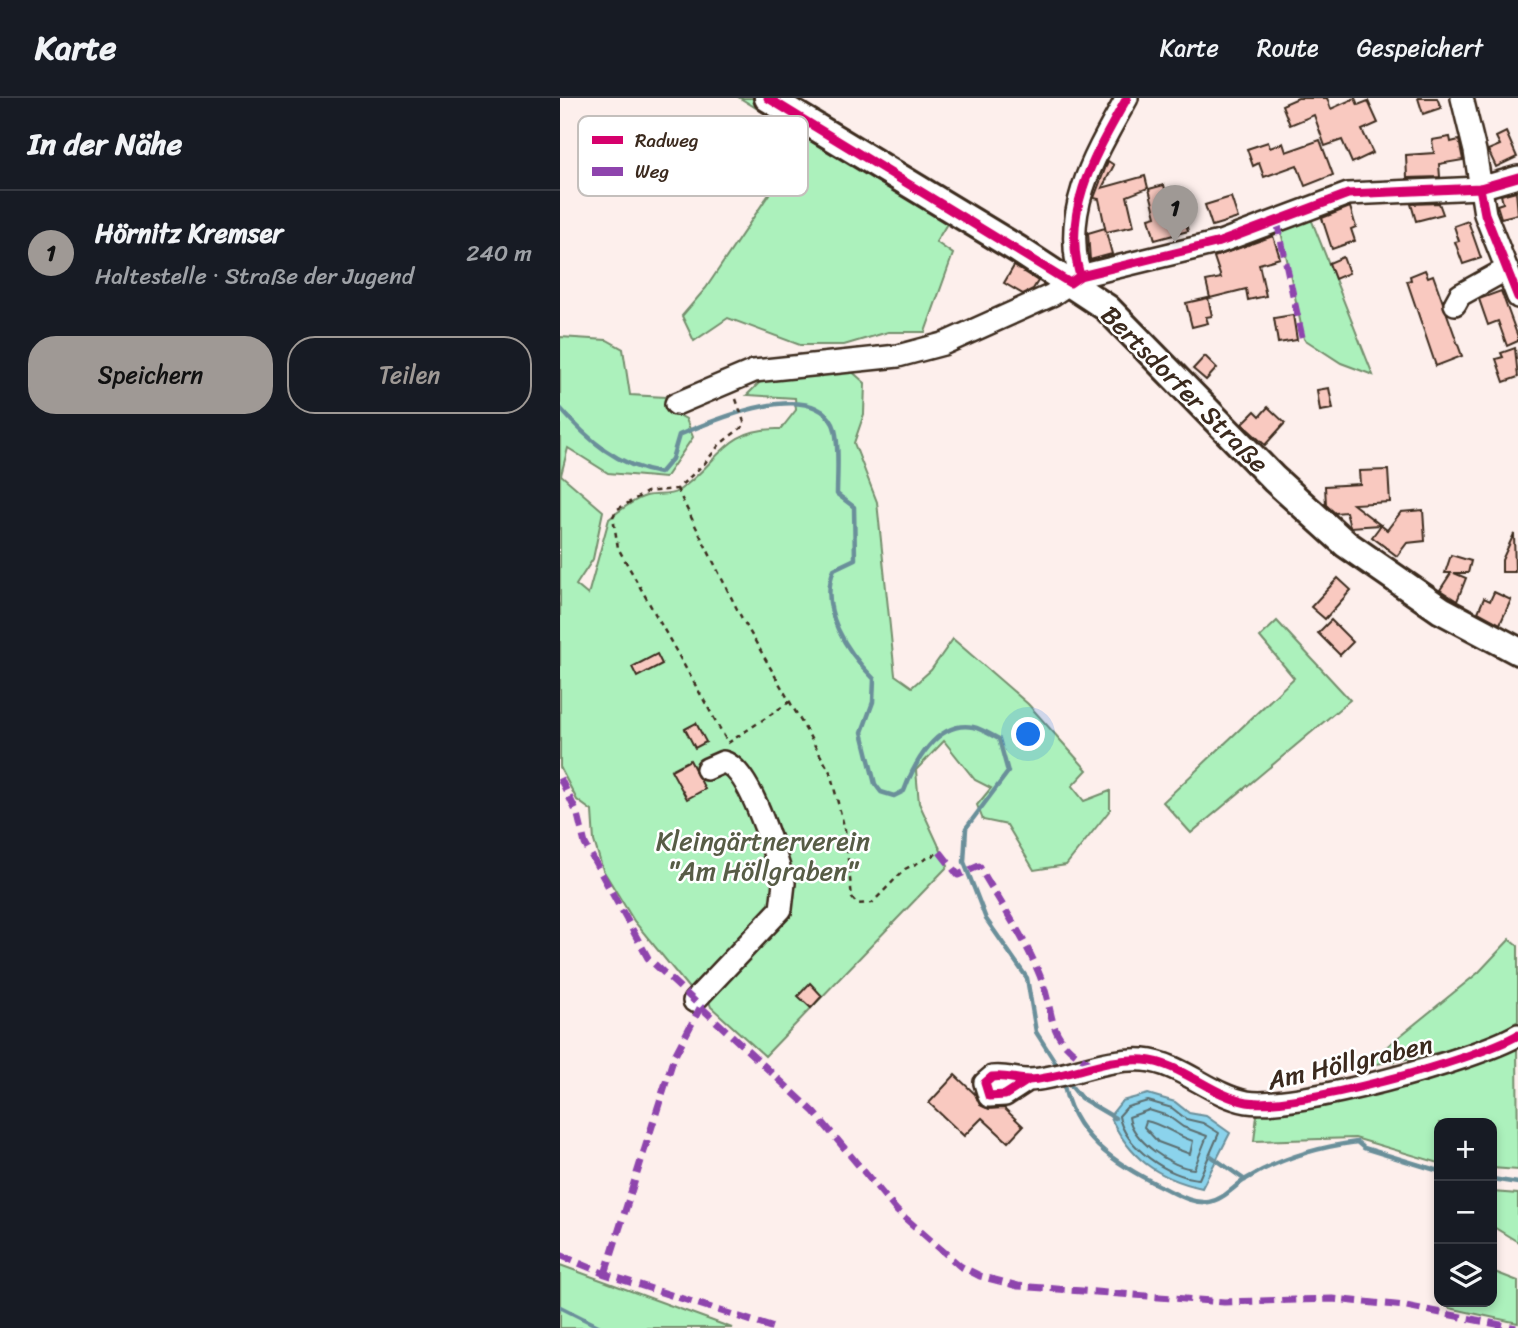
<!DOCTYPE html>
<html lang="de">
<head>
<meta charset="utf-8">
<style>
  body { margin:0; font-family:Sriracha,sans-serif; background:#242831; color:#f1f3f6 }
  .controls { position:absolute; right:21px; bottom:21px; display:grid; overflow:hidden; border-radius:14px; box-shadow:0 4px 10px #0003 }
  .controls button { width:63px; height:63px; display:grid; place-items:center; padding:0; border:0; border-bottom:2px solid #363941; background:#171b24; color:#f1f3f6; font:35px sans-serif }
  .you { position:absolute; left:469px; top:637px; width:24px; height:24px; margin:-18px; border:5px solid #fff; border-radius:50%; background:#1a73e8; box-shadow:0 0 0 10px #1a73e833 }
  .badge { display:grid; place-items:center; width:46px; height:46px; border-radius:50%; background:#9f9995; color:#111; font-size:23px; font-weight:700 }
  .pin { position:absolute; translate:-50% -58px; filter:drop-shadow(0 2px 4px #0008) }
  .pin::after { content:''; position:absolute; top:37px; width:24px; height:21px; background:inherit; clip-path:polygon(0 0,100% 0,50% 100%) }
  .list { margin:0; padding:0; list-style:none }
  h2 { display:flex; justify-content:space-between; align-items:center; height:91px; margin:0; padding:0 28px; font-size:30px }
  h2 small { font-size:23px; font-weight:400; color:#9ea1a6 }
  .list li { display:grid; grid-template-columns:46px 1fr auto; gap:21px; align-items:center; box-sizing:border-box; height:126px; padding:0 28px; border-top:2px solid #363941 }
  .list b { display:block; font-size:26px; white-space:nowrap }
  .list p { margin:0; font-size:23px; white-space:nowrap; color:#9ea1a6 }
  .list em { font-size:23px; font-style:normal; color:#9ea1a6 }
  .actions { display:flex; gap:14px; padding:21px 28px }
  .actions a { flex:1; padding:16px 0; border:2px solid #9f9995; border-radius:28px; text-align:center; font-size:24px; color:#9f9995 }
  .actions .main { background:#9f9995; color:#111 }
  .icon { flex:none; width:38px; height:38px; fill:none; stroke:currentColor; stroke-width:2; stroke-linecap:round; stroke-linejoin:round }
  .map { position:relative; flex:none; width:958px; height:1230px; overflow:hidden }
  header { display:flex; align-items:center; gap:42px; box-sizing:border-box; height:98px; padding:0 35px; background:#171b24; border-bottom:2px solid #363941 }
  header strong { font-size:33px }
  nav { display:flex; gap:38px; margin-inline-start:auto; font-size:24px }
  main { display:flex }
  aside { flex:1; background:#171b24 }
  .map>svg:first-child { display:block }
  .green { fill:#acf1bc; stroke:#748e6d; stroke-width:2 }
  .water { fill:#8bd3ec; stroke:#6b8f9a; stroke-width:2 }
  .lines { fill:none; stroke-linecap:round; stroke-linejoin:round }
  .shore { stroke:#5b6e70; stroke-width:2 }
  .stream { stroke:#6b8f9a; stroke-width:4.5 }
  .building { fill:#f9c9c0; stroke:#3b2a1e; stroke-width:2 }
  .minor-casing { stroke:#3b2a1e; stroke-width:26 }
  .major-casing { stroke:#3b2a1e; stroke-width:32 }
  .path { stroke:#3b2a1e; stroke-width:2.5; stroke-dasharray:5 5; stroke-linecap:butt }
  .minor { stroke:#fff; stroke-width:21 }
  .major { stroke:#fff; stroke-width:26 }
  .quiet { stroke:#8e44ad; stroke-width:7; stroke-dasharray:14 7; stroke-linecap:butt }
  .cycleway-casing { stroke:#fff; stroke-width:13 }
  .cycleway { stroke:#d6006c; stroke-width:9 }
  .labels { text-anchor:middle; stroke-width:5; stroke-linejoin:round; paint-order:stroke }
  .street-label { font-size:26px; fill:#3b2a1e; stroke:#fff }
  .park-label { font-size:26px; fill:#575c46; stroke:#fff }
  .key { fill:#fff; stroke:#c4bfbc; stroke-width:2 }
  .key-label { font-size:19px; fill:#3b2a1e }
</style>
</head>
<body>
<header>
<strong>Karte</strong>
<nav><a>Karte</a><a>Route</a><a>Gespeichert</a></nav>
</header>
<main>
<aside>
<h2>In der Nähe<small></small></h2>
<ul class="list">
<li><span class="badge">1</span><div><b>Hörnitz Kremser</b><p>Haltestelle · Straße der Jugend</p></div><em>240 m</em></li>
</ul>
<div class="actions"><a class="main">Speichern</a><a>Teilen</a></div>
</aside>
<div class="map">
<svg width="958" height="1230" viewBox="0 0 958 1230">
  <rect width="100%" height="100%" fill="#fdefec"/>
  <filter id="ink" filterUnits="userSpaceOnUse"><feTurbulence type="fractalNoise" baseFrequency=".0143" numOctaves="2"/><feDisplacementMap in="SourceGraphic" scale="14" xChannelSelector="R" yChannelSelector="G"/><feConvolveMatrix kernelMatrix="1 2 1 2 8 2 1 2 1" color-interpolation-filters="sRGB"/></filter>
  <g filter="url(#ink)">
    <!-- green -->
    <g class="green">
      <path d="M180,0H193L388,124L376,144L393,156L365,234H328L284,247H240L168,220L134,243L122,218L146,190L246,41Z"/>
      <path d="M748,113L813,277L781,265L744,241L719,124Z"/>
      <path d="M0,239L47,242L63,251L70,297L106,299L112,313L126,321L133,339L105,380L48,375L8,350L1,377L43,413L33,461L16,487L28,497L49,421C60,412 73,402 86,398C96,395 109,399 118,393C159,366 163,329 221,331L236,312L235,300L187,297L204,280L289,271L305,285L304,316L294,345L317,404L335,577L352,589L371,572L393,541L468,606L527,672L512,688L524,703L550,693V712L506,767L474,772L447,727L423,722L417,707L431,690L415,682L384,643L356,672L359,705L388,768L205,958L151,909L147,898L132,894L74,823L43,772L34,743L32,713L17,702L0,669Z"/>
      <path d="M717,523L790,602L631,735L603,704L734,580L700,539Z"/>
      <path d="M950,841L958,848V923C914,952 854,960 803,968L919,874Z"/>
      <path d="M957,946L958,1072L932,1070V1025H879V1065L795,1040L694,1043L698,1009Z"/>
      <path d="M932,1094L958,1096V1144L932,1128Z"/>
      <path d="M0,1167L172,1230H0Z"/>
      <path d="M932,1173L958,1183V1225L889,1210L888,1204H932Z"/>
    </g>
    <!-- water -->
    <path class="water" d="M588,996L615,1004L629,1015L646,1018L670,1035L642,1090C597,1080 569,1060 550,1018L562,1003Z"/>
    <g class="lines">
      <!-- shore -->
      <g class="shore">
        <path d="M588,1003L612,1010L626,1021L643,1025L659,1035L639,1081C610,1080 563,1048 559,1018L567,1009Z"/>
        <path d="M589,1012L608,1018L623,1029L647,1038L634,1071C612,1070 572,1042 569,1019Z"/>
        <path d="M586,1023C603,1026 616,1038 633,1043L630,1056L598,1044L584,1029Z"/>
      </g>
      <!-- stream -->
      <g class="stream">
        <path d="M0,310C28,342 58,368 100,375L112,361L119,337C152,323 250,280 273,326C280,340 277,380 277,396L294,409L295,461L274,471C258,511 287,554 314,581L313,604L302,634L315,686L321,694L334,698L344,693C354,666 377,622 413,629C422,631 431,637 439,641L448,674L406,730L404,764L426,821L467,880L476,934L499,970"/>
        <path d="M503,981C510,1038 557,1067 604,1090C618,1097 633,1106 649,1104C663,1102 674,1088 686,1081C719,1061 759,1049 797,1044L804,1050L879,1073"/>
        <path d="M507,983L521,1000L555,1020"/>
        <path d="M651,1058L685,1082"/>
        <path d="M932,1081L958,1085"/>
        <path d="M0,1209L42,1230"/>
      </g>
    </g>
    <!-- building -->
    <g class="building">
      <path d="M738,0H767L771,11L795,0L798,7L808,3L818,25L802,32L813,55L792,65L782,42L765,48L754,17L730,27L722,7Z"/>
      <path d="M858,0H877L881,10L863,16Z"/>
      <path d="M946,34L957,59L936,69L928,52L940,47L936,39Z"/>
      <path d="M890,39L891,44L899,42L903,62L879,66L880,79L847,80L846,57L874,55L872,42Z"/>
      <path d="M760,42L773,77L745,88L737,67L704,79L699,65L693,68L687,51L708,44L710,50L723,45L726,54Z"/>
      <path d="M548,63L554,67L542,90L585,78L588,90L567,98L574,128L546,134L552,156L530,162L528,135L545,130L546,134L539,101L534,100Z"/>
      <path d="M604,87L611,114L622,111L628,133L595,142L589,120L596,118L589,91Z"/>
      <path d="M956,93L958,116L941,120L937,107L943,105L941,97Z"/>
      <path d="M671,99L678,120L652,128L645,107Z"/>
      <path d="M879,105L883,116L856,123L851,106Z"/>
      <path d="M790,109L796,129L791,131L795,143L772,151L762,120Z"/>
      <path d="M908,123L921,160L903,166L895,144L899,143L894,128Z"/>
      <path d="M713,138L720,160L699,166L706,198L688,202L686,191L650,200L646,183L661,180L654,159Z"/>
      <path d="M783,159L789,175L775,181L769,165Z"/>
      <path d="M454,168L478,183L473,191L463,196L444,185Z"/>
      <path d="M865,172L868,179L873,177L902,258L876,268L847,183L851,182L850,178Z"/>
      <path d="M941,193L958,239V243L947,248L938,223L928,227L919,201Z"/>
      <path d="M648,200L652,218L646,219L648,225L632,229L626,205Z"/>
      <path d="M733,217L737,242L718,245L714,220Z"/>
      <path d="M955,250L958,279L944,284L936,261L943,259L941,255Z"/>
      <path d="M645,258L657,270L646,282L633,271Z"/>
      <path d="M769,290L773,311L760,313L757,292Z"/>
      <path d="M708,309L725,325L705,347L682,326L695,313L700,318Z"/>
      <path d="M828,372L830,404L793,406L827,432L841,414L863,412L865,443L847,445L837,458L812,439L821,427L790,429L786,414L775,415L766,407L765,388L800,386L799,373Z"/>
      <path d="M954,436L955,474H942V462Z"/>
      <path d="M891,457L911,463L908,475H894L906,480L897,503L880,492L891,475H885Z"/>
      <path d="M778,480L791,492L765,521L751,509Z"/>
      <path d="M934,494L951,502L940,526L918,514L924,500L930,503Z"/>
      <path d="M771,522L793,544L780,557L758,535Z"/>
      <path d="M97,556L102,566L77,579L72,569Z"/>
      <path d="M136,625L146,644L135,650L125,631Z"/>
      <path d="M130,662L145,691L127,701L111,672Z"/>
      <path d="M250,885L262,898L251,910L238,898Z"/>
      <path d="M395,977L415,996L420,1007L429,1011L444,1010L463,1028L448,1044L422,1020L404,1038L369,1005Z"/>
    </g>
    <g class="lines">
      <!-- minor casing -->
      <g class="minor-casing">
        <g id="minor">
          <path d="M902,0L915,53L925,116L958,199"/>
          <path d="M520,178C501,112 535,57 567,0"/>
          <path d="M895,206L900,197L947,171"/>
          <path d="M116,306L194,273L338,258L383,246L492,197L520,178L660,144L788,96L920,90L958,79"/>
          <path d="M134,903L221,811L224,785C215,758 191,670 163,664L147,671"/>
          <path d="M468,982L445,997L429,998L425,985L432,979C445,977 456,982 469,982C507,980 545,959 584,962C621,965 650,997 687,1004C734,1012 915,962 958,937"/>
        </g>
      </g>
      <!-- major casing -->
      <g class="major-casing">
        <path id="major" d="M208,0L459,152L547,210L714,381L786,446L881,512L958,553"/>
      </g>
      <!-- path -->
      <g class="path">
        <path d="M176,301L185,327L160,346L145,365L117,391L87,394L56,412L53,419L58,450L168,645L231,603"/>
        <path d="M117,391L179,515L270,674L285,732L292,800L297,806L312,805L345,771L380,754"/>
      </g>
      <!-- minor -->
      <use href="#minor" class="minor"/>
      <!-- major -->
      <use href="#major" class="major"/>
      <!-- quiet -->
      <g class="quiet">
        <path d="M717,123L742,239"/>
        <path d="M0,680L18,717L25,746L88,860L254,1014L337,1113L400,1168L420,1178L458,1188L664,1204L773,1201L846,1208L956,1230"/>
        <path d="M380,754L398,777L419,768C439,803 463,837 478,873C498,919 481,938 534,968"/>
        <path d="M0,1157L45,1176L214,1230"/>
        <path d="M45,1176L114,959L140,910"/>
      </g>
      <!-- cycleway casing -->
      <g class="cycleway-casing">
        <g id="cycleway">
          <path d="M208,0L510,185L520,178L660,144L788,96L920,90L958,79"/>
          <path d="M920,90L925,116L958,199"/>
          <path d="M520,178C501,112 535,57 567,0"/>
          <path d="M468,982L445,997L429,998L425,985L432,979C445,977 456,982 469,982C507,980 545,959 584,962C621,965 650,997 687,1004C734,1012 915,962 958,937"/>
        </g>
      </g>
      <!-- cycleway -->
      <use href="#cycleway" class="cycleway"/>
    </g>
  </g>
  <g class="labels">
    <!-- street labels -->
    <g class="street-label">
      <text transform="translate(625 291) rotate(45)" y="9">Bertsdorfer Straße</text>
      <text transform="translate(790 964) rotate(-13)" y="9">Am Höllgraben</text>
    </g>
    <!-- park labels -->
    <g class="park-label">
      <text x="203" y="752">Kleingärtnerverein<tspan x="203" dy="30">"Am Höllgraben"</tspan></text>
    </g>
  </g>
  <!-- legend -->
  <rect x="18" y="18" width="230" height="80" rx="10" class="key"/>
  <rect x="32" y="38" width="31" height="8" fill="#d6006c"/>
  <rect x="32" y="69" width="31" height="9" fill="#8e44ad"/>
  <g class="key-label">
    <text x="75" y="49">Radweg</text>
    <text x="75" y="80">Weg</text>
  </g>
</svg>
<div class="controls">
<button>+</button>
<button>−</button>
<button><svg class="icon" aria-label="layers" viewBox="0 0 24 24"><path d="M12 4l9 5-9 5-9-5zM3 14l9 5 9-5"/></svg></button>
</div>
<div class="you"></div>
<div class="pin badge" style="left:615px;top:145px">1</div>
</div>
</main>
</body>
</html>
